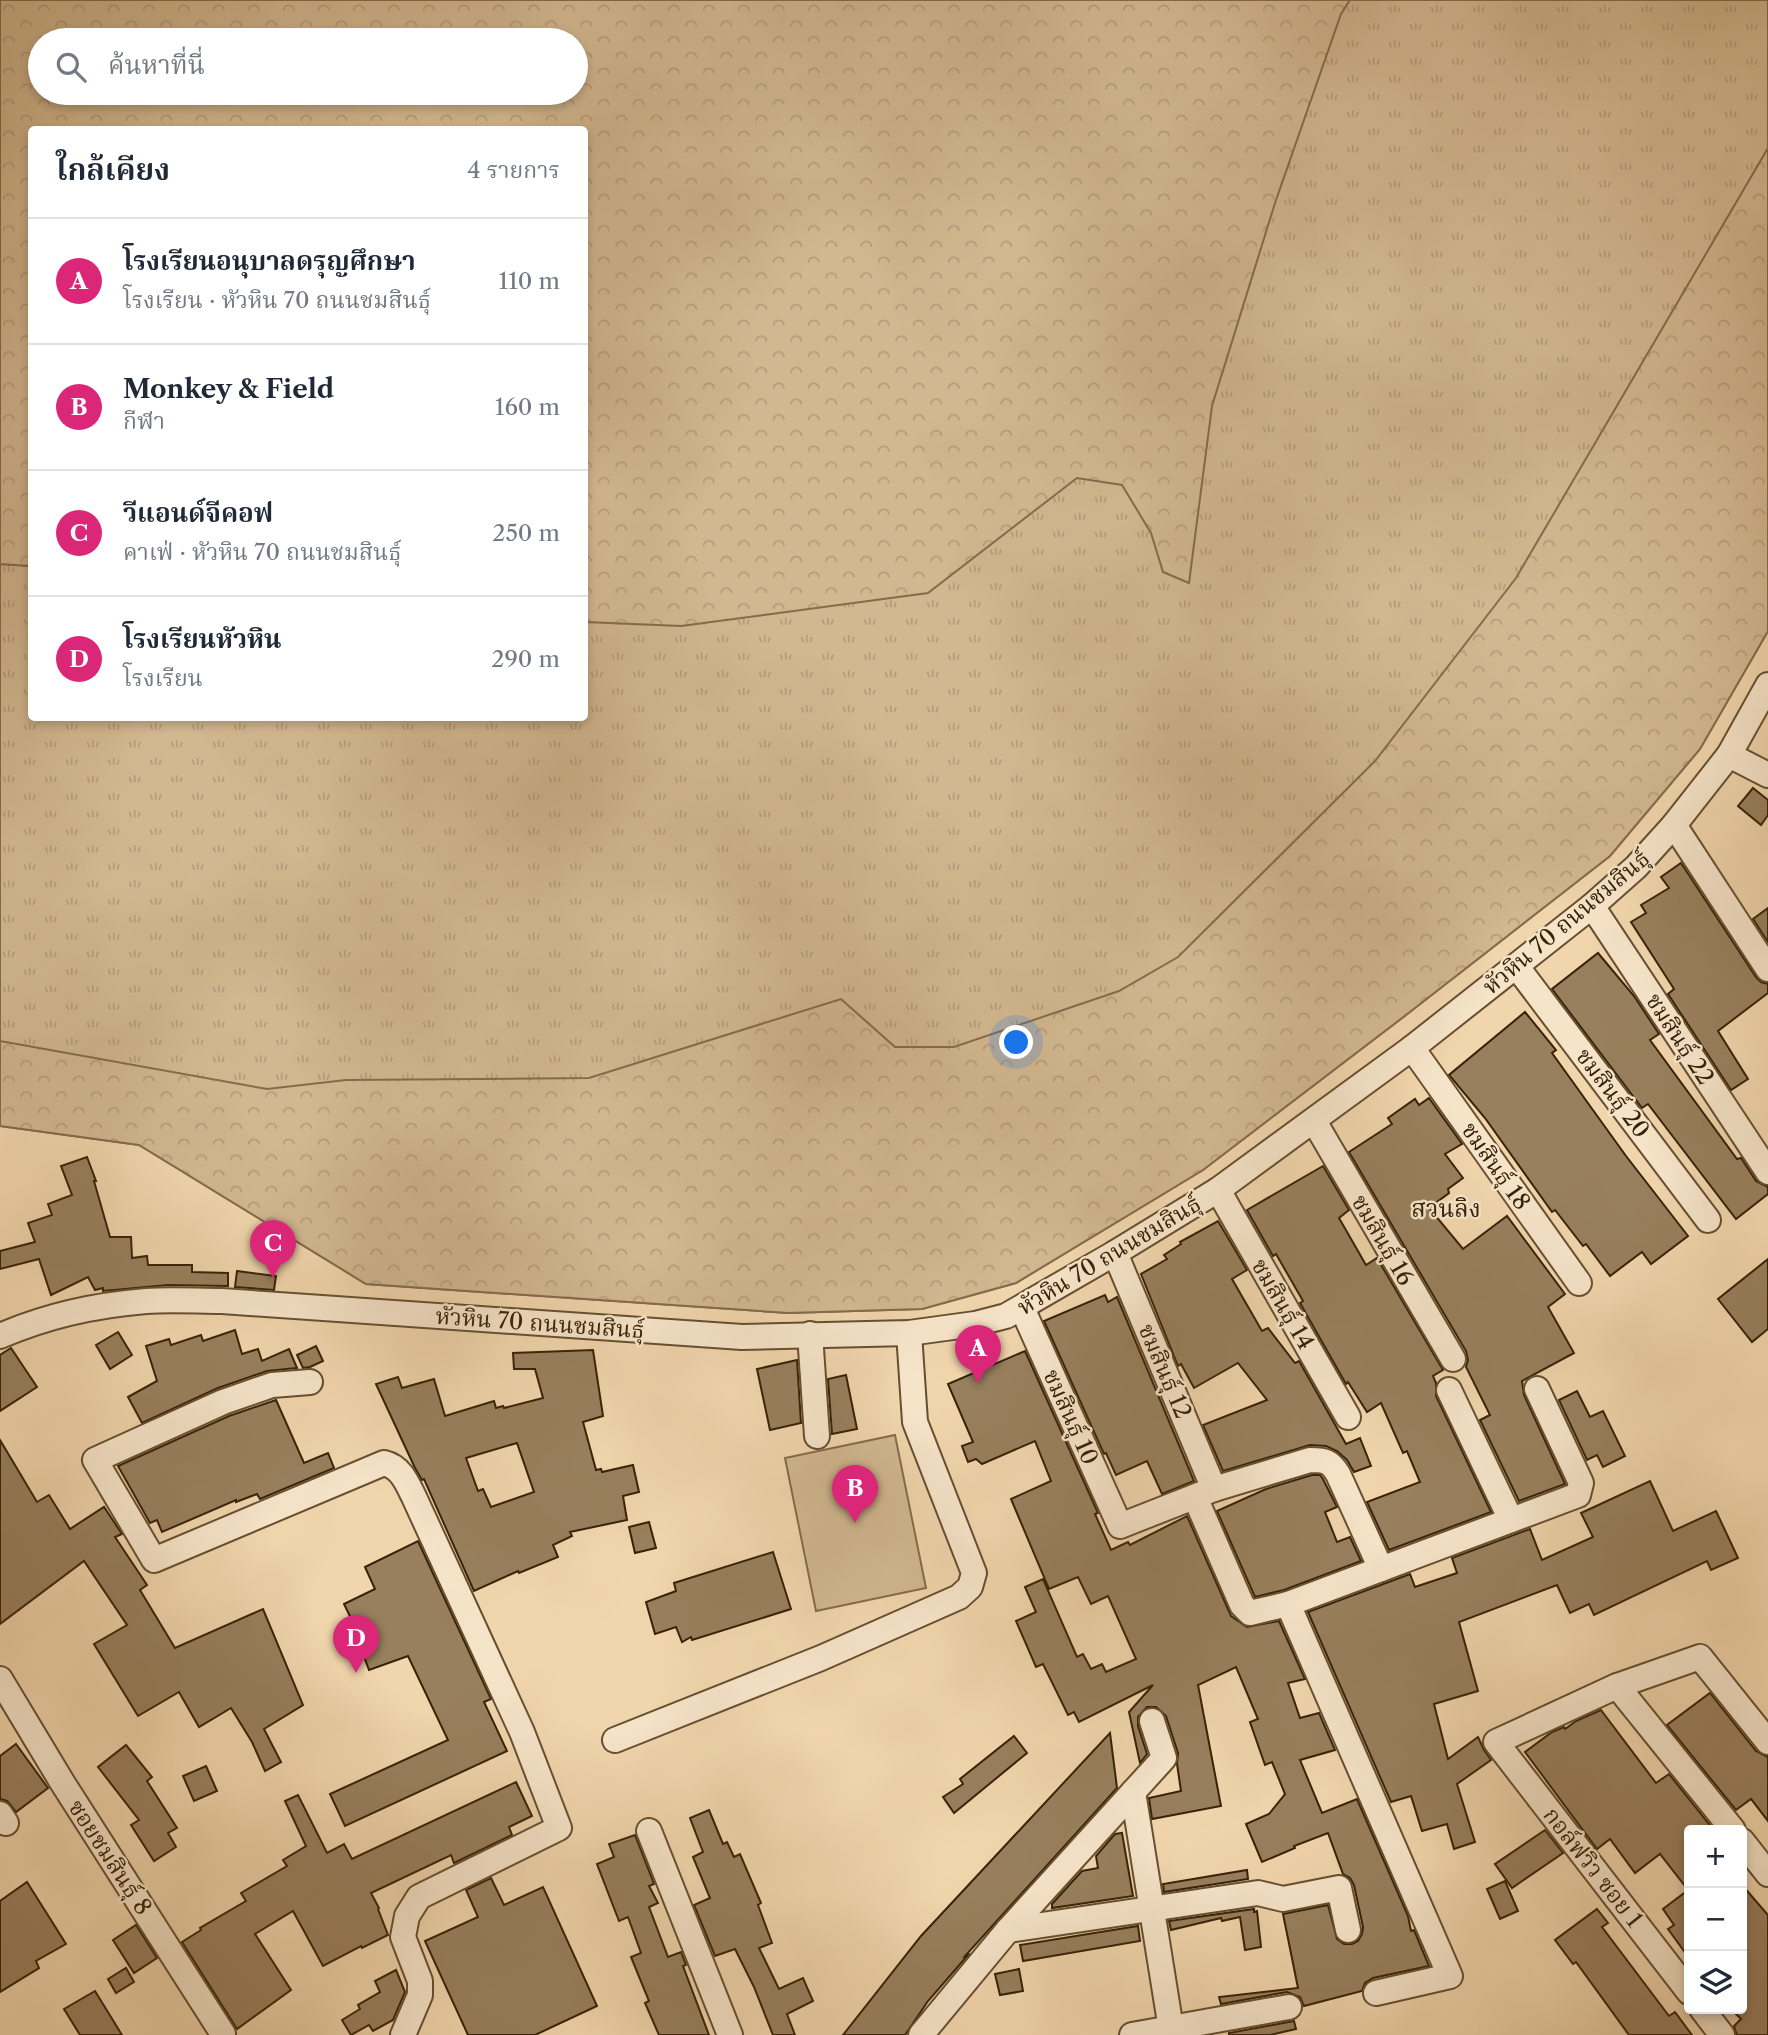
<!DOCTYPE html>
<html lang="th">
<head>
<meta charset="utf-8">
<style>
  body { margin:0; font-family:"Libre Caslon Text","Noto Serif Thai",serif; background:#f6f6f7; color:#1f2937 }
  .controls { position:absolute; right:21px; bottom:21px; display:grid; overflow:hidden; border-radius:7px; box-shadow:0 4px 10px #0003 }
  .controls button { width:63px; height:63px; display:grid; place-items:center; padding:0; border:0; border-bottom:2px solid #e0e1e3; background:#fff; color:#1f2937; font:35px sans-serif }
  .you { position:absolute; left:1017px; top:1043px; width:24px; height:24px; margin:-18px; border:5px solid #fff; border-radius:50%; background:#1a73e8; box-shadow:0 0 0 10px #1a73e833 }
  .badge { display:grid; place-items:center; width:46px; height:46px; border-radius:50%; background:#db2777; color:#fff; font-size:23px; font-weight:700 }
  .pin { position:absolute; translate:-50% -58px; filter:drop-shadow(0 2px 4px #0008) }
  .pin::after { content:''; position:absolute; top:37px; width:24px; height:21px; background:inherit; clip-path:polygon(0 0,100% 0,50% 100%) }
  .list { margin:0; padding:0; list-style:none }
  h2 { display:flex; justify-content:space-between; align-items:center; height:91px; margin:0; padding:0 28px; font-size:30px }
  h2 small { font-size:23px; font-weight:400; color:#747a83 }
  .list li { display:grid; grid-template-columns:46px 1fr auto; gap:21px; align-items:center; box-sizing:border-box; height:126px; padding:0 28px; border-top:2px solid #e0e1e3 }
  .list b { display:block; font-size:26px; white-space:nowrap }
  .list p { margin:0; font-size:23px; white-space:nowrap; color:#747a83 }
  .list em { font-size:23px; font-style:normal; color:#747a83 }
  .icon { flex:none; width:38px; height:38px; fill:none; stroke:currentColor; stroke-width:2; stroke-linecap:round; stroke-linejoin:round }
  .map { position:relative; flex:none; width:1768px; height:2035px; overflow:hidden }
  .search { position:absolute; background:#fff; box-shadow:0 4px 10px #0003; left:28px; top:28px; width:560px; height:77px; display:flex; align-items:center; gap:18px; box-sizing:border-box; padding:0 24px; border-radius:38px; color:#747a83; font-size:26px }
  .panel { position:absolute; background:#fff; box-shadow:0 4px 10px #0003; left:28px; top:126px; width:560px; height:595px; border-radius:7px }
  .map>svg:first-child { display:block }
  .grass { fill:url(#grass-tufts); stroke:#856c4c; stroke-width:2 }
  .forest { fill:url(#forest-crowns); stroke:#856c4c; stroke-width:2; fill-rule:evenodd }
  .pitch { fill:#d2b790; stroke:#856c4c; stroke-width:2 }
  .building { fill:#987f5d; stroke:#382207; stroke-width:2; fill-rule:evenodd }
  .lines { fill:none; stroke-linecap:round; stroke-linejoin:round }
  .minor-casing { stroke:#664f30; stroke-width:28 }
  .minor { stroke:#f6e4c9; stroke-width:24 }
  .labels { text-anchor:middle; stroke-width:5; stroke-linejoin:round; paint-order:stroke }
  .street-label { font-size:23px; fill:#382207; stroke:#f6e4c9 }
  .neighbourhood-label { font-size:24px; fill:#382207; stroke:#f6e4c9 }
</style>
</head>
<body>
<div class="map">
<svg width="1768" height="2035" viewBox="0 0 1768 2035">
  <defs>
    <pattern id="grass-tufts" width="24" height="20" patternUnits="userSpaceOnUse" patternTransform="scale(1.75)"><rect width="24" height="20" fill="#d2b790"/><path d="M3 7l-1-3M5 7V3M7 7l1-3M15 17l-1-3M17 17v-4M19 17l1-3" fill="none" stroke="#b59d7b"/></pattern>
    <pattern id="forest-crowns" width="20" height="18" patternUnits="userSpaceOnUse" patternTransform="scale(1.75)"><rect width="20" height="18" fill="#d2b790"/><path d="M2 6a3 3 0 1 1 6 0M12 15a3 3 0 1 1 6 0" fill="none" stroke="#b59d7b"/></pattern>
  </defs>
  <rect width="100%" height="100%" fill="#f1d5ac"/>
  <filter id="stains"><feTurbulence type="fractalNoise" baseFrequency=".00286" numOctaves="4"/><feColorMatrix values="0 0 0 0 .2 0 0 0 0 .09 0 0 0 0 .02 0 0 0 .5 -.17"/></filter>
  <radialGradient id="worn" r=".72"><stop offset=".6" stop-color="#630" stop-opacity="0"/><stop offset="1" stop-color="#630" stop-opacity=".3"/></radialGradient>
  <!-- grass -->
  <path class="grass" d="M1235,0H1768V631L1700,749L1610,856L1406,1015L1203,1170L1016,1283L922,1309L788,1313L366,1284L139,1145L0,1126V564L31,566L32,718H584L585,555Z"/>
  <!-- forest -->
  <g class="forest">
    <path d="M0,0H1350L1341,14L1275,203L1212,406L1189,583L1163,572L1151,533L1122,485L1077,478L928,593L681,626L585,622L584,130H32L31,566L0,564ZM40,40H576V93H40Z"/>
    <path d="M1768,148V631L1700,749L1610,856L1406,1015L1203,1170L1016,1283L922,1309L788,1313L366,1284L139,1145L0,1126V1041L267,1089L346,1080L589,1078L841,999L895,1047H954L1119,991L1178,957L1375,761L1516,578Z"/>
  </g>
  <!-- pitch -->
  <path class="pitch" d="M895,1435L926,1588L816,1611L785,1458Z"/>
  <!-- building -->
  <g class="building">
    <path d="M1753,788L1768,800V815L1761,825L1738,806Z"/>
    <path d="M1681,863L1756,977L1761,982L1768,984V993L1718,1031L1748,1079L1731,1090L1668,994L1674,989L1631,922L1646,913L1641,905L1669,888L1661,877Z"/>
    <path d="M1768,908V942L1753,919Z"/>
    <path d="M1598,953L1634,996L1659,1034L1650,1040L1737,1159L1741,1158L1756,1181L1768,1187V1194L1736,1219L1648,1104L1642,1108L1552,989Z"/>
    <path d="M1525,1012L1556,1050L1552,1053L1626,1156L1688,1236L1651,1264L1642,1252L1610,1276L1586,1244L1583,1246L1555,1210L1552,1212L1485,1118L1449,1075Z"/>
    <path d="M1429,1098L1462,1144L1445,1154L1463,1178L1448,1189L1449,1193L1429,1208L1463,1249L1507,1216L1565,1294L1548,1307L1574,1353L1522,1381L1524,1395L1565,1484L1519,1501L1480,1420L1490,1415L1466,1367L1468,1360L1466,1351L1349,1152L1392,1124L1388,1118L1415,1099L1419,1105Z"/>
    <path d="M87,1157L96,1181H94L110,1237H131L132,1258L147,1256L148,1265H192V1272L228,1273V1286L168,1285L103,1291V1288L95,1290L88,1277L51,1295L39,1259L0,1269V1251L35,1242L28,1223L52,1215L48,1204L72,1195L61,1166Z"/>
    <path d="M1323,1166L1349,1210L1339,1218L1366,1265L1377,1258L1443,1370L1433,1376L1436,1383V1396L1491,1512L1389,1550L1367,1502L1420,1482L1407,1451L1403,1453L1381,1403L1367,1412L1348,1382L1346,1384L1300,1303L1303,1301L1276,1254L1273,1256L1247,1210Z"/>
    <path d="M1218,1221L1247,1270L1232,1279L1262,1331L1268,1328L1295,1363L1299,1361L1346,1444L1360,1438L1371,1466L1354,1472L1347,1460L1337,1451L1326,1446L1310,1445L1223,1471L1203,1425L1267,1400L1238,1363L1194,1388L1181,1364L1178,1366L1141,1274L1167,1259L1164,1255L1181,1244L1180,1242Z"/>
    <path d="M1768,1259V1329L1752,1342L1718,1299Z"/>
    <path d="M237,1271L276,1276L274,1290L235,1287Z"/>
    <path d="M1105,1295L1108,1302L1117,1297L1194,1481L1162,1494L1147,1461L1116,1475L1106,1453L1104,1454L1044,1321Z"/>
    <path d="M235,1330L242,1354L258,1349L262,1361L289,1349L297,1368L267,1371L218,1388L142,1423L128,1397L157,1381L146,1346L169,1339L171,1345L201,1335L203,1341Z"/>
    <path d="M118,1332L132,1355L110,1369L96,1345Z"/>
    <path d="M316,1346L323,1361L310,1367L303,1368L297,1355Z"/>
    <path d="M11,1348L37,1387L0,1411V1355Z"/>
    <path d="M593,1350L603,1416L583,1422L596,1470L601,1469L602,1472L633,1465L639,1492L623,1496L627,1520L570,1532L572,1536L553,1545L558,1557L519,1573L518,1571L474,1591L424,1479L422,1480L415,1468L376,1384L398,1377L402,1388L434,1379L445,1416L494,1401L496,1408L503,1406L504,1408L543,1398L535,1369H514L513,1353ZM517,1443L534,1492L491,1507L483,1489L478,1491L466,1458Z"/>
    <path d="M1025,1351L1098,1513L1095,1514L1111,1550L1128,1542L1130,1545L1187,1516L1231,1616L1247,1627L1279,1621L1305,1679L1288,1683L1300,1718L1319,1713L1335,1750L1300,1760L1322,1813L1357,1799L1408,1916L1411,1931L1414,1930L1429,1966L1373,1978L1365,1983L1362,1991L1304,2006L1300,1997L1287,1992L1221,2004L1219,1997L1298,1988L1283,1914L1328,1905L1337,1939L1344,1944H1352L1358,1941L1362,1934L1363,1927L1354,1885L1350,1878L1343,1874L1328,1833L1294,1846L1295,1848L1262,1862L1246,1824L1269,1814L1285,1794L1272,1762L1265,1765L1250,1722L1258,1719L1236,1667L1198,1685L1221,1806L1152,1819L1149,1798L1181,1791L1177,1764L1178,1753L1166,1716L1156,1707H1147L1138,1717V1726L1147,1754L1140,1763L1129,1712L1153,1685L1079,1722L1074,1712L1068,1715L1043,1664L1036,1667L1016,1621L1036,1612L1025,1587L1043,1579L1077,1657L1083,1654L1091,1669L1102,1664L1106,1672L1136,1659L1108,1596L1091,1604L1078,1577L1049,1589L1011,1499L1051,1481L1035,1441L982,1464L976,1459L968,1462L962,1446L973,1442L948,1384Z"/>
    <path d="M797,1360L801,1423L770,1430L757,1369Z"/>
    <path d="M846,1375L857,1429L832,1434L828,1379Z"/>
    <path d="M1577,1391L1590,1417L1603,1411L1625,1456L1603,1467L1597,1455L1587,1460L1559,1400Z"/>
    <path d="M276,1400L304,1463L328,1453L334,1468L260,1499L257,1494L236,1502V1500L162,1532L157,1520L150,1523L118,1466L229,1416Z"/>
    <path d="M0,1440L37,1502L49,1495L70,1529L104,1507L122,1534L115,1537L147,1585L140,1590L175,1648L263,1609L303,1705L264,1729L281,1762L265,1771L252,1742L231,1708L199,1727L179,1692L138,1716L94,1644L127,1625L84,1561L0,1624Z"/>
    <path d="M1312,1475H1320L1323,1479L1337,1507L1325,1512L1337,1542L1350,1537L1361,1561L1284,1590L1255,1597L1217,1511L1266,1489Z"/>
    <path d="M1650,1481L1673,1531L1716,1511L1738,1558L1711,1570L1707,1561L1594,1615L1589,1604L1570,1613L1557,1585L1459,1622L1478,1691L1434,1704L1448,1759L1478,1737L1484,1750L1491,1760L1457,1784L1475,1842L1454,1849L1447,1824L1422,1831L1411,1796L1391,1802L1308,1612L1410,1574L1415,1587L1457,1573L1452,1558L1530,1529L1542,1560L1593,1537L1581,1513Z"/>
    <path d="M649,1522L656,1548L635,1553L629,1527Z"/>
    <path d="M418,1541L491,1699L484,1702L507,1751L345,1826L330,1794L448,1740L408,1656L369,1670L357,1638L360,1637L344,1604L375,1589L365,1567Z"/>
    <path d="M773,1552L791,1609L692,1640L691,1637L682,1642L676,1627L655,1634L646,1602L676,1591L674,1583Z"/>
    <path d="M1710,1693L1756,1751L1768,1757V1821L1751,1799L1736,1810L1667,1725Z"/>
    <path d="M1601,1710L1656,1783L1669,1774L1712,1828L1709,1830H1689V1958L1668,1929L1674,1925L1663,1909L1688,1890L1660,1854L1635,1873L1610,1839L1597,1849L1525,1752L1552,1732L1564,1727L1565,1729L1576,1721Z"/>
    <path d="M1110,1733L1117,1788L965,1956L968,1955L928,2001L905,2035H843L921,1936Z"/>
    <path d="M1014,1736L1027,1753L954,1813L943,1797L963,1784L960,1779Z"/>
    <path d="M16,1744L48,1788L16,1812L7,1801L0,1799V1756Z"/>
    <path d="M126,1745L152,1777L147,1781L177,1828L168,1833L176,1847L154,1861L131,1825L139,1820L98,1767Z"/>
    <path d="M206,1766L217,1791L194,1801L183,1776Z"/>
    <path d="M516,1782L532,1816L509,1827L512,1835L454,1863L451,1855L371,1893L379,1908L378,1909L388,1935L362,1948L361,1946L323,1966L293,1911L255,1934L291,1990L237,2029L182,1942L201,1930L200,1928L246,1901L241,1893L287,1866L283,1860L306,1846L285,1801L298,1795L327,1853L344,1844L352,1859Z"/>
    <path d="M709,1810L723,1844L727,1842L734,1857L740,1854L761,1903L758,1905L772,1943L759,1948L779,1989L803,1978L813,2001L787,2014L795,2035H773L754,1987L735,1949L715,1956L694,1905L710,1898L693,1857L703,1852L690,1818Z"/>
    <path d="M1545,1830L1563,1853L1512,1888L1495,1864Z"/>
    <path d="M1122,1833L1133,1896L1052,1908V1904L1082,1871L1098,1868L1096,1856L1115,1834Z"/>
    <path d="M635,1835L654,1884L649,1886L658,1903L649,1907L668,1957L681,1952L686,1965L683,1966L709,2035H659L645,2003L649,2001L631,1957L641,1953L628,1917L619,1921L597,1864L614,1857L609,1844Z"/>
    <path d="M1247,1870L1248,1879L1164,1892L1163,1884Z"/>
    <path d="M491,1878L504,1905L543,1887L597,2006L535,2035H468L425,1941L478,1917L466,1890Z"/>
    <path d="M1505,1881L1518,1911L1500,1919L1487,1889Z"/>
    <path d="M27,1882L66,1944L36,1961L39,1968L0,1992V1901Z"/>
    <path d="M1742,1885L1768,1915V2035H1737L1734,2026L1741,2019L1731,2009H1742Z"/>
    <path d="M1254,1909V1912L1257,1911L1261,1947L1245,1950L1240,1917L1222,1921L1221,1918L1171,1930L1169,1921Z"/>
    <path d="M1597,1909L1608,1923L1602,1927L1669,2016L1675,2012L1692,2035H1629L1576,1962L1573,1964L1555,1940Z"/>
    <path d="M136,1925L157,1958L134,1973L113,1940Z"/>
    <path d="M1138,1926L1140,1941L1023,1961L1020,1945Z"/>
    <path d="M126,1968L134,1982L116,1993L108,1979Z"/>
    <path d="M1019,1969L1023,1991L1000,1995L995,1974Z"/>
    <path d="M396,1970L405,1992L393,2020L373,2031L369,2025L351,2035L342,2020L360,2009L358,2005L380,1992L375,1981Z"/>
    <path d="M95,1991L122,2035H80L64,2009Z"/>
    <path d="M1294,2021L1296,2029L1270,2035H1229V2033Z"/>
  </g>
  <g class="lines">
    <!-- minor casing -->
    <g class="minor-casing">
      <g id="minor">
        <path d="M1729,755L1768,775"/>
        <path d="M1674,825L1768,969"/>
        <path d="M1592,906L1768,1172"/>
        <path d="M1517,967L1708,1220"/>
        <path d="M1412,1048L1579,1283"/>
        <path d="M1314,1121L1453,1359"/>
        <path d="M1218,1190L1348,1417"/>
        <path d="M1115,1253L1214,1489"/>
        <path d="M1022,1308L1120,1526L1214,1489L1310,1460C1325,1460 1330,1461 1338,1474L1381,1569L1578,1495L1581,1483L1537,1389"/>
        <path d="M810,1334L817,1436"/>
        <path d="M0,1336C46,1316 96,1305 146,1301C171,1299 197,1301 222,1301L742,1337L909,1333L975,1324L1006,1316L1115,1253L1218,1190L1412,1048L1592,906L1636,867L1674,825L1729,755L1768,685"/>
        <path d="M310,1382L272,1385L223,1402L95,1460L154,1560L384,1463C401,1467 407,1483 414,1497L522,1732L559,1828L419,1897L407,1916L403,1937L420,1981V1995L403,2035"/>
        <path d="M1449,1390L1511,1520"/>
        <path d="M1195,1497L1242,1605L1250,1613L1288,1604L1381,1569"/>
        <path d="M1288,1604L1450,1976L1376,1993"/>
        <path d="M0,1679L62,1782L223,2034"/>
        <path d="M1617,1686L1733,1830"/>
        <path d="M615,1740L821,1658L959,1597L970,1587L974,1573L915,1422L909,1333"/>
        <path d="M1133,1792L1172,2035"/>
        <path d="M0,1814L6,1823"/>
        <path d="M649,1831L730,2035"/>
        <path d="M1742,1841L1768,1874"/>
        <path d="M1008,1930L1258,1893L1283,1899L1339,1888L1348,1930"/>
        <path d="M1689,1992L1496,1742L1617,1686L1700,1657L1768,1742"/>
        <path d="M1702,2009L1722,2035"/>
        <path d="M921,2035L1008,1930L1164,1758L1152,1721"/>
        <path d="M1132,2035L1289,2007"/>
      </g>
    </g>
    <!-- minor -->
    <use href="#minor" class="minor"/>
  </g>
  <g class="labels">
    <!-- street labels -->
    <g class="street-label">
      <text transform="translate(1566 922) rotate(-40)" y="8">หัวหิน 70 ถนนชมสินธุ์</text>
      <text transform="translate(1680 1039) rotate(57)" y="8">ชมสินธุ์ 22</text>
      <text transform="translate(1613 1093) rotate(53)" y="8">ชมสินธุ์ 20</text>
      <text transform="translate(1496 1166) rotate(55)" y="8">ชมสินธุ์ 18</text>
      <text transform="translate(1383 1240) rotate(60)" y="8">ชมสินธุ์ 16</text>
      <text transform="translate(1109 1255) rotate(-31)" y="8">หัวหิน 70 ถนนชมสินธุ์</text>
      <text transform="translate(1283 1304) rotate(60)" y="8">ชมสินธุ์ 14</text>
      <text transform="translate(540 1323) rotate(4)" y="8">หัวหิน 70 ถนนชมสินธุ์</text>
      <text transform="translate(1165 1371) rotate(67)" y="8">ชมสินธุ์ 12</text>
      <text transform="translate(1071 1417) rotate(66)" y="8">ชมสินธุ์ 10</text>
      <text transform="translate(110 1857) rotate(57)" y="8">ซอยชมสินธุ์ 8</text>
      <text transform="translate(1593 1867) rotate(52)" y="8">กอล์ฟวิว ซอย 1</text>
    </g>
    <!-- neighbourhood labels -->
    <g class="neighbourhood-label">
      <text x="1446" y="1217">สวนลิง</text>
    </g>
  </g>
  <rect width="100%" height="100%" filter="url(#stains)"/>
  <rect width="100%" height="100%" fill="url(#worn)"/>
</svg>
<div class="controls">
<button>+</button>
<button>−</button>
<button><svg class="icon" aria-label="layers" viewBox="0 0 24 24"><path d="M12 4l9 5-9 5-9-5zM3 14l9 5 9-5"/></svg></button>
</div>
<div class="you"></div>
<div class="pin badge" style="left:978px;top:1383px">A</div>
<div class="pin badge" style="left:855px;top:1523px">B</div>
<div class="pin badge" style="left:273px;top:1278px">C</div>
<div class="pin badge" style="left:356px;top:1673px">D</div>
<div class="search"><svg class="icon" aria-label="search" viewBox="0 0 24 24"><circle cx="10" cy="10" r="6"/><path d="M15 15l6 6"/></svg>ค้นหาที่นี่</div>
<section class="panel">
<h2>ใกล้เคียง<small>4 รายการ</small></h2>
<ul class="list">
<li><span class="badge">A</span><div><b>โรงเรียนอนุบาลดรุญศึกษา</b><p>โรงเรียน · หัวหิน 70 ถนนชมสินธุ์</p></div><em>110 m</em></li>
<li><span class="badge">B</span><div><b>Monkey &amp; Field</b><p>กีฬา</p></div><em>160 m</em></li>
<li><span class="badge">C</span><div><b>วีแอนด์จีคอฟ</b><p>คาเฟ่ · หัวหิน 70 ถนนชมสินธุ์</p></div><em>250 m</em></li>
<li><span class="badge">D</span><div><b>โรงเรียนหัวหิน</b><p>โรงเรียน</p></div><em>290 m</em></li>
</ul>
</section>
</div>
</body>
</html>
